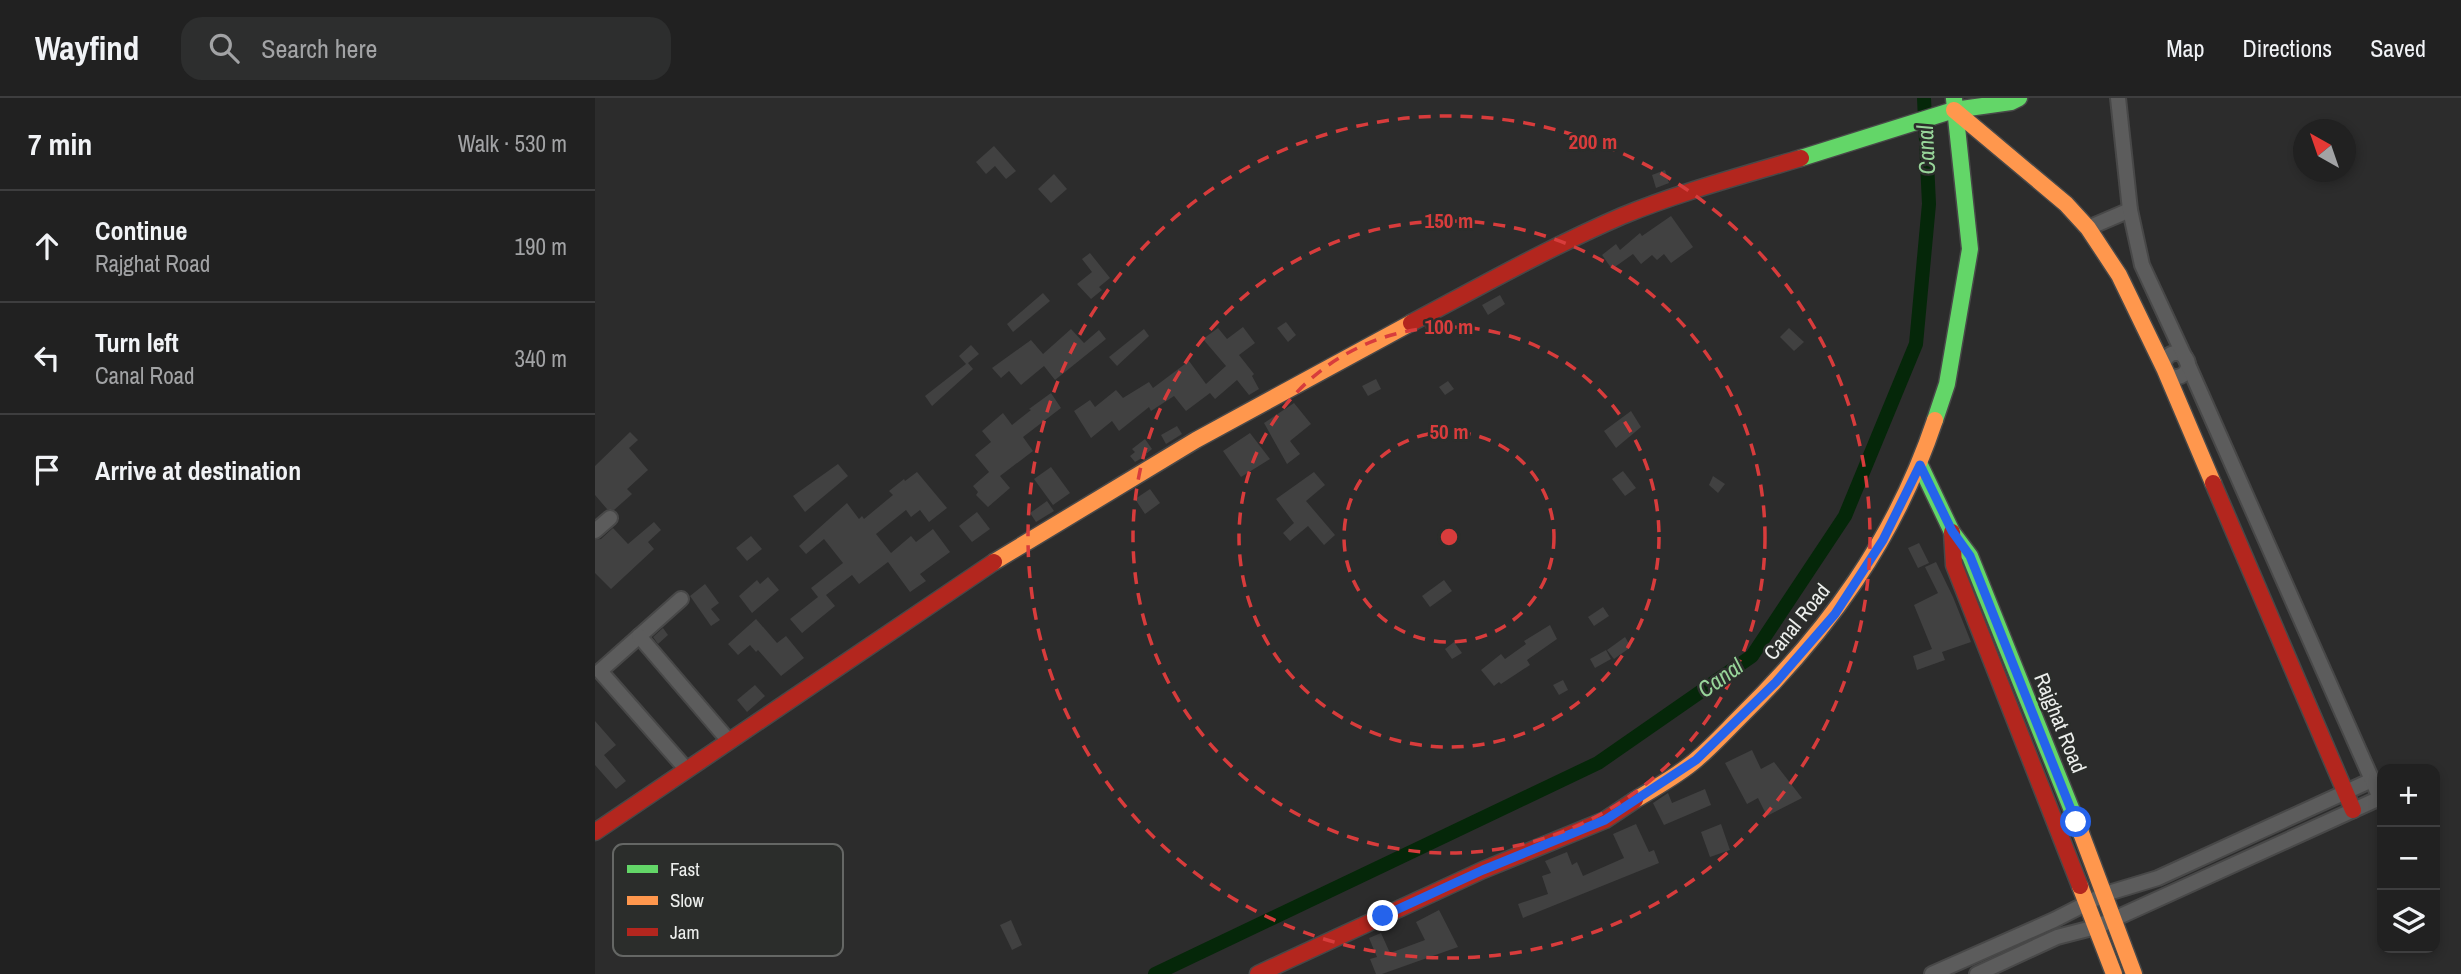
<!DOCTYPE html>
<html lang="en">
<head>
<meta charset="utf-8">
<style>
  body { margin:0; font-family:"Archivo Narrow",sans-serif; background:#2d2e2e; color:#f1f3f6 }
  .controls { position:absolute; right:21px; bottom:21px; display:grid; overflow:hidden; border-radius:14px; box-shadow:0 4px 10px #0003 }
  .controls button { width:63px; height:63px; display:grid; place-items:center; padding:0; border:0; border-bottom:2px solid #3e3e3f; background:#212121; color:#f1f3f6; font:35px sans-serif }
  .compass { position:absolute; left:1698px; top:21px; width:63px; height:63px; border-radius:50%; background:#212121; box-shadow:0 4px 10px #0003; rotate:320deg }
  .stop { position:absolute; width:21px; height:21px; margin:-16px; border:5px solid #2563eb; border-radius:50%; background:#fff }
  .stop.end { background:#2563eb; border-color:#fff; box-shadow:0 2px 7px #0008 }
  .list { margin:0; padding:0; list-style:none }
  h2 { display:flex; justify-content:space-between; align-items:center; height:91px; margin:0; padding:0 28px; font-size:30px }
  h2 small { font-size:23px; font-weight:400; color:#a2a3a5 }
  .list li { display:grid; grid-template-columns:46px 1fr auto; gap:21px; align-items:center; box-sizing:border-box; height:112px; padding:0 28px; border-top:2px solid #3e3e3f }
  .list b { display:block; font-size:26px; white-space:nowrap }
  .list p { margin:0; font-size:23px; white-space:nowrap; color:#a2a3a5 }
  .list em { font-size:23px; font-style:normal; color:#a2a3a5 }
  .icon { flex:none; width:38px; height:38px; fill:none; stroke:currentColor; stroke-width:2; stroke-linecap:round; stroke-linejoin:round }
  .map { position:relative; flex:none; width:1866px; height:876px; overflow:hidden }
  header { display:flex; align-items:center; gap:42px; box-sizing:border-box; height:98px; padding:0 35px; background:#212121; border-bottom:2px solid #3e3e3f }
  header strong { font-size:33px }
  nav { display:flex; gap:38px; margin-inline-start:auto; font-size:24px }
  .search { width:490px; height:63px; background:#2d2e2e; display:flex; align-items:center; gap:18px; box-sizing:border-box; padding:0 24px; border-radius:21px; color:#a2a3a5; font-size:26px }
  main { display:flex }
  aside { flex:1; background:#212121 }
  .map>svg:first-child { display:block }
  .lines { fill:none; stroke-linecap:round; stroke-linejoin:round }
  .canal { stroke:#052709; stroke-width:14 }
  .building { fill:#414141 }
  .street-casing { stroke:#484848; stroke-width:18 }
  .fast-casing { stroke:#484848; stroke-width:19 }
  .slow-casing { stroke:#484848; stroke-width:19 }
  .jam-casing { stroke:#484848; stroke-width:19 }
  .street { stroke:#5c5c5c; stroke-width:14 }
  .fast { stroke:#63d668; stroke-width:16 }
  .slow { stroke:#ff974d; stroke-width:16 }
  .jam { stroke:#b3261e; stroke-width:16 }
  .route { stroke:#2563eb; stroke-width:9 }
  .ring { fill:none; stroke:#d83c3c; stroke-width:3.5; stroke-dasharray:12 9 }
  .labels { text-anchor:middle; stroke-width:5; stroke-linejoin:round; paint-order:stroke }
  .street-label { font-size:21px; fill:#eceeec; stroke:#2b2d2b }
  .water-label { font-size:23px; font-style:italic; fill:#98d59a; stroke:#2b2d2b }
  .key { fill:#2b2d2b; stroke:#656765; stroke-width:2 }
  .key-label { font-size:19px; fill:#eceeec }
  .centre { fill:#d83c3c; stroke:#2b2d2b; stroke-width:3.5 }
  .ring-label { font-size:21px; text-anchor:middle; font-weight:bold; fill:#d83c3c; stroke:#2b2d2b; stroke-width:5; stroke-linejoin:round; paint-order:stroke }
</style>
</head>
<body>
<header>
<strong>Wayfind</strong>
<div class="search"><svg class="icon" aria-label="search" viewBox="0 0 24 24"><circle cx="10" cy="10" r="6"/><path d="M15 15l6 6"/></svg>Search here</div>
<nav><a>Map</a><a>Directions</a><a>Saved</a></nav>
</header>
<main>
<aside>
<h2>7 min<small>Walk · 530 m</small></h2>
<ul class="list">
<li><svg class="icon" aria-label="ahead" viewBox="0 0 24 24"><path d="M12 20V5M6 11l6-6 6 6"/></svg><div><b>Continue</b><p>Rajghat Road</p></div><em>190 m</em></li>
<li><svg class="icon" aria-label="left" viewBox="0 0 24 24"><path d="M17 20v-9H6M10 6l-5 5 5 5"/></svg><div><b>Turn left</b><p>Canal Road</p></div><em>340 m</em></li>
<li><svg class="icon" aria-label="arrive" viewBox="0 0 24 24"><path d="M6 21V4h12l-3 4 3 4H6"/></svg><div><b>Arrive at destination</b></div></li>
</ul>
</aside>
<div class="map">
<svg width="1866" height="876" viewBox="0 0 1866 876">
  <rect width="100%" height="100%" fill="#2c2c2c"/>
  <g class="lines">
    <!-- canal -->
    <path class="canal" d="M560,876L1003,665L1157,558L1250,418L1321,246L1334,106L1329,0"/>
  </g>
  <!-- building -->
  <g class="building">
    <path d="M399,48L421,73L411,81L400,68L391,76L381,64Z"/>
    <path d="M1070,72L1074,85L1061,90L1057,77Z"/>
    <path d="M459,76L472,91L456,105L443,91Z"/>
    <path d="M1076,118L1098,149L1076,165L1069,156L1062,162L1057,157L1046,166L1038,156L1017,171L1007,157L1021,146L1025,152L1045,135L1047,138Z"/>
    <path d="M495,155L515,180L504,189L507,192L496,201L482,186L497,174L487,161Z"/>
    <path d="M448,195L455,203L418,234L412,226Z"/>
    <path d="M905,197L910,206L893,217L887,207Z"/>
    <path d="M691,224L701,237L693,244L682,230Z"/>
    <path d="M648,229L660,245L644,257L659,276L657,278L664,291L654,297L642,282L620,301L615,295L591,313L579,298L556,313L554,309L524,333L517,323L496,340L479,313L495,302L500,309L521,292L528,300L554,284L558,290L594,263L611,286L631,268L608,241L623,230L632,241Z"/>
    <path d="M1194,230L1209,244L1199,253L1185,239Z"/>
    <path d="M476,231L489,245L504,232L511,241L460,282L449,268L426,287L414,273L406,280L397,270L436,242L448,256Z"/>
    <path d="M549,231L554,238L522,268L514,259Z"/>
    <path d="M376,247L384,256L373,265L378,271L337,308L330,298L371,266L364,258Z"/>
    <path d="M781,281L786,291L773,298L767,288Z"/>
    <path d="M853,283L859,291L850,297L844,289Z"/>
    <path d="M456,295L466,310L428,339L438,353L405,378L415,390L393,409L381,397L383,394L378,388L394,374L380,357L396,344L387,333L408,315L417,327L436,312L434,311Z"/>
    <path d="M699,305L716,326L695,343L705,356L692,366L669,325Z"/>
    <path d="M1036,313L1046,329L1021,350L1009,333Z"/>
    <path d="M582,328L587,336L571,346L566,337Z"/>
    <path d="M35,334L43,342L34,350L53,372L32,391L37,396L19,412L12,411L0,397V368Z"/>
    <path d="M655,335L675,361L646,379L628,353Z"/>
    <path d="M550,341L557,351L551,356L552,357L540,364L535,358L540,354L537,351Z"/>
    <path d="M243,366L253,378L210,414L198,398Z"/>
    <path d="M456,369L475,395L458,407L439,381Z"/>
    <path d="M1028,373L1041,390L1030,398L1017,381Z"/>
    <path d="M322,374L352,410L334,424L325,412L316,419L311,412L281,436L296,455L316,438L321,444L338,431L355,454L325,476L331,483L315,494L293,464L264,486L257,477L231,497L240,508L207,535L195,521L223,499L216,490L248,465L229,441L211,456L204,448L252,405L264,421L267,418L269,421L298,397L294,393L309,381L310,383Z"/>
    <path d="M719,374L730,387L711,403L740,437L729,447L713,428L695,443L688,435L699,425L681,401Z"/>
    <path d="M1118,378L1130,386L1123,395L1114,387Z"/>
    <path d="M555,391L565,405L550,416L540,401Z"/>
    <path d="M452,403L459,413L441,424L435,415Z"/>
    <path d="M382,414L395,431L377,444L364,428Z"/>
    <path d="M59,424L66,432L53,444L59,451L16,491L0,475V442L6,441L18,430L33,446Z"/>
    <path d="M156,438L167,451L152,463L141,450Z"/>
    <path d="M1324,445L1334,465L1323,470L1313,450Z"/>
    <path d="M1341,464L1358,499L1376,544L1347,554L1350,562L1322,572L1318,558L1337,551L1319,507L1343,495L1330,469Z"/>
    <path d="M173,479L184,492L157,515L144,498L162,482L165,486Z"/>
    <path d="M849,482L857,493L835,509L827,498Z"/>
    <path d="M110,486L124,505L116,511L125,522L116,528L95,498Z"/>
    <path d="M1008,509L1014,518L999,528L993,519Z"/>
    <path d="M161,521L182,545L191,538L209,560L186,578L163,552L161,554L155,547L143,557L133,546Z"/>
    <path d="M955,527L962,541L932,562L935,567L906,586L904,584L899,588L886,572L906,556L910,561L931,546L929,543Z"/>
    <path d="M68,530L73,537L63,546L58,539Z"/>
    <path d="M1030,539L1036,549L1019,561L1012,552Z"/>
    <path d="M859,544L867,555L857,561L850,551Z"/>
    <path d="M1011,552L1016,561L1000,570L995,561Z"/>
    <path d="M968,582L973,592L964,597L958,587Z"/>
    <path d="M160,587L170,598L152,614L142,602Z"/>
    <path d="M0,623L21,647L9,657L31,683L21,691L0,667Z"/>
    <path d="M1157,652L1166,671L1179,664L1207,700L1172,718L1163,700L1152,706L1130,665Z"/>
    <path d="M1110,691L1116,707L1069,727L1058,705L1073,695L1077,705Z"/>
    <path d="M1041,726L1054,754L1059,752L1064,765L928,820L923,806L953,796L947,778L956,775L950,763L972,754L977,767L982,764L988,778L1029,760L1018,736Z"/>
    <path d="M1126,726L1135,752L1115,759L1106,734Z"/>
    <path d="M844,812L863,849L787,876H781L775,861L782,859L774,840L786,835L795,855L830,842L821,824Z"/>
    <path d="M416,822L427,847L417,852L405,827Z"/>
  </g>
  <g class="lines">
    <!-- street casing -->
    <g class="street-casing">
      <g id="street">
        <path d="M1493,130L1535,112"/>
        <circle cx="1581" cy="267" r="12"/>
        <path d="M0,433L15,420"/>
        <path d="M86,501L5,573L92,672"/>
        <path d="M44,538L134,643"/>
        <path d="M1337,876L1459,822L1510,796L1563,780L1777,682"/>
        <path d="M1382,876L1462,839L1501,829L1519,821L1785,700L1591,262L1547,167L1535,112L1523,0"/>
      </g>
    </g>
    <!-- fast casing -->
    <g class="fast-casing">
      <g id="fast">
        <path d="M1206,60L1359,12L1416,4L1424,0"/>
        <path d="M1340,322L1352,286L1375,151L1359,1"/>
        <path d="M1325,367L1357,434L1375,458L1486,735"/>
      </g>
    </g>
    <!-- slow casing -->
    <g class="slow-casing">
      <g id="slow">
        <path d="M1359,12L1471,106L1493,130L1524,177L1570,272L1618,385"/>
        <path d="M399,464L601,342L816,225"/>
        <path d="M1040,702C1061,689 1084,677 1102,661C1117,648 1130,634 1144,620C1234,532 1300,441 1340,322"/>
        <path d="M1486,735L1539,876"/>
        <path d="M1485,788L1519,876"/>
      </g>
    </g>
    <!-- jam casing -->
    <g class="jam-casing">
      <g id="jam">
        <path d="M816,225C886,188 955,149 1027,118C1085,94 1146,78 1206,60"/>
        <path d="M1618,385L1758,712"/>
        <path d="M1357,434L1359,467L1485,788"/>
        <path d="M0,734L399,464"/>
        <path d="M663,876L888,772L1010,722L1040,702"/>
      </g>
    </g>
    <!-- street -->
    <use href="#street" class="street"/>
    <!-- fast -->
    <use href="#fast" class="fast"/>
    <!-- slow -->
    <use href="#slow" class="slow"/>
    <!-- jam -->
    <use href="#jam" class="jam"/>
  </g>
  <g class="lines">
    <!-- route -->
    <path class="route" d="M788,818L888,772L1010,722L1101,662L1181,584L1240,516L1288,442L1325,367L1357,433L1375,458L1481,724"/>
  </g>
  <!-- distance rings -->
  <g class="ring">
    <circle cx="854" cy="439" r="105"/>
    <circle cx="854" cy="439" r="210"/>
    <circle cx="854" cy="439" r="316"/>
    <circle cx="854" cy="439" r="421"/>
  </g>
  <g class="labels">
    <!-- street labels -->
    <g class="street-label">
      <text transform="translate(1202 524) rotate(-51)" y="7">Canal Road</text>
      <text transform="translate(1465 625) rotate(68)" y="7">Rajghat Road</text>
    </g>
    <!-- water labels -->
    <g class="water-label">
      <text transform="translate(1331 52) rotate(-93)" y="8">Canal</text>
      <text transform="translate(1125 580) rotate(-35)" y="8">Canal</text>
    </g>
  </g>
  <!-- legend -->
  <rect x="18" y="746" width="230" height="112" rx="10" class="key"/>
  <rect x="32" y="767" width="31" height="8" fill="#63d668"/>
  <rect x="32" y="798" width="31" height="9" fill="#ff974d"/>
  <rect x="32" y="830" width="31" height="8" fill="#b3261e"/>
  <g class="key-label">
    <text x="75" y="778">Fast</text>
    <text x="75" y="809">Slow</text>
    <text x="75" y="841">Jam</text>
  </g>
  <circle cx="854" cy="439" r="10" class="centre"/>
  <g class="ring-label">
    <text x="998" y="51">200 m</text>
    <text x="854" y="130">150 m</text>
    <text x="854" y="236">100 m</text>
    <text x="854" y="341">50 m</text>
  </g>
</svg>
<div class="controls">
<button>+</button>
<button>−</button>
<button><svg class="icon" aria-label="layers" viewBox="0 0 24 24"><path d="M12 4l9 5-9 5-9-5zM3 14l9 5 9-5"/></svg></button>
</div>
<svg class="compass" viewBox="-18 -18 36 36"><path d="M0-13l5 13h-10z" fill="#e53935"/><path d="M0 13l5-13h-10z" fill="#a2a3a5"/></svg>
<div class="stop" style="left:1481px;top:724px"></div>
<div class="stop end" style="left:788px;top:818px"></div>
</div>
</main>
</body>
</html>
